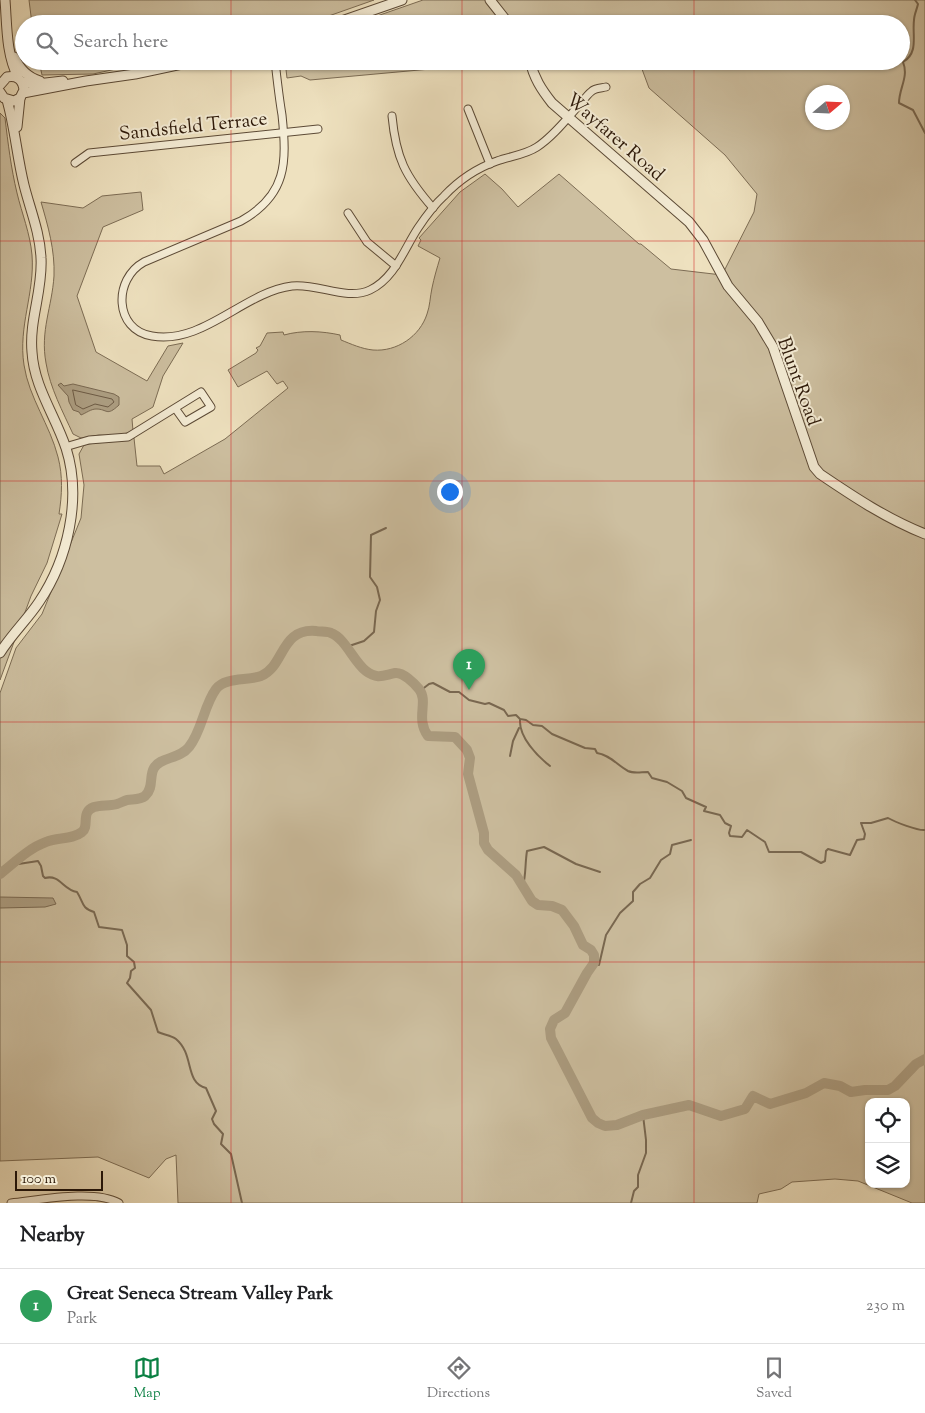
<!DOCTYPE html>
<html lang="en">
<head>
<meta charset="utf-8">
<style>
  body { margin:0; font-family:"Sorts Mill Goudy",serif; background:#f6f6f6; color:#202124 }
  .controls { position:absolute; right:15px; bottom:15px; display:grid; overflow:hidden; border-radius:10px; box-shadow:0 1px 4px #0004 }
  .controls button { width:45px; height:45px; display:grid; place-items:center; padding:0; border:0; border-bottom:1px solid #e0e0e0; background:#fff; color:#202124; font:25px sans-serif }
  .compass { position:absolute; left:805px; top:85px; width:45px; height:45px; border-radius:50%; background:#fff; box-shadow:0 1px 4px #0004; rotate:71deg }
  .scale { position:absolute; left:15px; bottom:12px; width:88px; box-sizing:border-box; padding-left:5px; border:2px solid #2c1808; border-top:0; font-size:14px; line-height:18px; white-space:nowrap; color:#2c1808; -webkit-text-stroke:4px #f4ecd5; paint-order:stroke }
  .you { position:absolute; left:449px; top:491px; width:18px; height:18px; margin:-12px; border:4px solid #fff; border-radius:50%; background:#1a73e8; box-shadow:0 0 0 8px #1a73e833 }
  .badge { display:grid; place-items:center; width:32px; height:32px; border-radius:50%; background:#0b8043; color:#fff; font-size:16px; font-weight:700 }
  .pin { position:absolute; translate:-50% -41px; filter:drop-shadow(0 1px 2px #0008) }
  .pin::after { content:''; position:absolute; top:26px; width:18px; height:15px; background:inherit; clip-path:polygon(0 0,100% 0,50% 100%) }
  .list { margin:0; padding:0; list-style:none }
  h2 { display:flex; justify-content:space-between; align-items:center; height:65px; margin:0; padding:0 20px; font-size:21px }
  h2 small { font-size:16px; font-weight:400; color:#757577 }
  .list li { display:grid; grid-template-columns:32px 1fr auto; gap:15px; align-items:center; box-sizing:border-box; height:75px; padding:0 20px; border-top:1px solid #e0e0e0 }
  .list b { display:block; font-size:19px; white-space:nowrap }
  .list p { margin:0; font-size:16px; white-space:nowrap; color:#757577 }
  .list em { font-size:16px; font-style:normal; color:#757577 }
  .icon { flex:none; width:28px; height:28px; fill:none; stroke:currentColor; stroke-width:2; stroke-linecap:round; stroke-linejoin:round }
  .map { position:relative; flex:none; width:925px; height:1203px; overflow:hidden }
  .search { position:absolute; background:#fff; box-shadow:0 1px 4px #0004; left:15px; right:15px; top:15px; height:55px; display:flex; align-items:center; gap:12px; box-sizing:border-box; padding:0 18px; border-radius:28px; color:#757577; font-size:19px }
  .sheet { height:140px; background:#fff }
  nav { display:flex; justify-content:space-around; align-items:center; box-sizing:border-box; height:70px; border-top:1px solid #e0e0e0; background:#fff; font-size:14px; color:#757577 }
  nav a { display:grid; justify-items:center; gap:2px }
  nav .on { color:#0b8043 }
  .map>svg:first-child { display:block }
  .green { fill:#cdbfa0; stroke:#7c6c54; fill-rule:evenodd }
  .water { fill:#ac9d81; stroke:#796851 }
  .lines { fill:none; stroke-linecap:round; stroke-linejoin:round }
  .shore { stroke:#6c5a44; stroke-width:1 }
  .stream { stroke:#796851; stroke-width:2 }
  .river { stroke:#ac9d81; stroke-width:10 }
  .minor-casing { stroke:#5c4a36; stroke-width:9 }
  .tertiary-casing { stroke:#5c4a36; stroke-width:11 }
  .minor { stroke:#f4ecd5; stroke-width:7 }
  .tertiary { stroke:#f4ecd5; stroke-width:9 }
  .grid { fill:none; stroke:#d62828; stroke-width:1; stroke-opacity:0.55 }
  .labels { text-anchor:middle; stroke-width:4; stroke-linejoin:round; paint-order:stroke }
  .street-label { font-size:19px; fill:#2c1808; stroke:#f4ecd5 }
</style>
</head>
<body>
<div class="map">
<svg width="925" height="1203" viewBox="0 0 925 1203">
  <rect width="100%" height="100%" fill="#eee1bf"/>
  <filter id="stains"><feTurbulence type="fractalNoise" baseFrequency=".004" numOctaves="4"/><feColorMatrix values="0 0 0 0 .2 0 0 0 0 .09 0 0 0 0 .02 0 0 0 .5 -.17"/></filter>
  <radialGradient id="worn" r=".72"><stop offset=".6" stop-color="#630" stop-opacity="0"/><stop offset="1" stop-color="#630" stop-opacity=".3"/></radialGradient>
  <!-- green -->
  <g class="green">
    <path d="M29,0H374L306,24H32Z"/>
    <path d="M423,0H925V1203H912L858,1181L835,1179L792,1182L781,1189L759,1194L757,1203H178L176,1155L166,1159L149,1178L98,1157L0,1161V693L16,648L42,614L81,518L84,485L79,454L84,445C101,441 117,443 134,438L137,466H160L164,474L225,439L288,388L283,381L277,384L267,371L238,387L228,370L256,353L258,350L256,348L260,346L267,333L283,332L284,335C302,330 322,331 340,335L341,340C351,344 362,349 373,350C397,352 420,336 427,314C430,306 430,297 432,288C434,278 437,268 440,258L418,246L421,240L419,238L460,192L485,174L502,189L518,207L559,174L639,244H641L671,269L722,275L754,212L757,194L725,155L649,88L639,61H901V24H354ZM812,92H842V122H812ZM869,1102H906V1184H869Z"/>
    <path d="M39,61H153L93,74L42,75Z"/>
    <path d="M285,61H499L496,63L310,80L301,76L287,78Z"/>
    <path d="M0,113L5,118C8,143 11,168 17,193C22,214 30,233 32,255C35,293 18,326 24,365C29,398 50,425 58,457C63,476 62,495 59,514H62L47,563L31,596L0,680Z"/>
    <path d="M141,192L143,210L103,227L77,296L96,352L147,381L168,346L183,343L163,376L153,407L132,419L133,431L117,436L99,435L81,438L73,434C63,412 50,388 46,363C40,331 52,307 54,276C55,250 48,226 41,202L83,208L102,196Z"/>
  </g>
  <!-- water -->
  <g class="water">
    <path d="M61,383L64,386L73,384L114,394L119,397V405C106,417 108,409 96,409C91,409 86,413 81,415L79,412L73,410L69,402L68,396L58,385Z"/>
    <path d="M0,897L53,898L56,904L45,907L0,908Z"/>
  </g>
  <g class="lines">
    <!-- shore -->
    <path class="shore" d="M73,390L112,399L114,402L108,407L95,404L83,409L76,405Z"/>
    <!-- stream -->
    <g class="stream">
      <path d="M915,0L918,4C917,9 914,15 914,20C912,35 919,53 903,62C909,77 899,88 899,103L913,110L925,133"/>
      <path d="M346,647L364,641L374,632L376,611L380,600L377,587L370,577L371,535L386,528"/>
      <path d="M420,691L429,684L433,683L450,692H459L469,700L485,704L489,703L504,710L508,716L516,715L520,719L526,720L533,725L542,726L552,734L585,748L595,749L597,753C610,755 617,765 628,771C634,774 641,772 648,772L652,778L667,782L682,791L686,798L706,807L704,811L720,815L725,823L731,826L729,833L730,836L742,837L747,830L765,842L769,852H801L821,863L825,861L826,851L828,849L850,855L857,840L864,839L865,834L861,823H871L888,818C895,822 918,831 925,830"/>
      <path d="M520,720C519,737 537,756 550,766"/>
      <path d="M510,756L513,741L519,728"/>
      <path d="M12,865L38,861L41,866L43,876L45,878C60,874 63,890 77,892C84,903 81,908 94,912L99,927L122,930L127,945V956L134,962L135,968L131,971L130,978L127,983L151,1010L158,1032C164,1035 171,1035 176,1039C195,1055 184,1082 206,1088L216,1111L212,1119L214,1124L223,1134L221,1144L231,1154L242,1203"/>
      <path d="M523,886C526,875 525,863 527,851L544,847L576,864L600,872"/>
      <path d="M594,963L599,965L606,935L620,913L633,901V892L640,884L650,878L661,860L670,854L672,845L691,840"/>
      <path d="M631,1203L634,1191L638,1187V1175L646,1153V1140L643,1115"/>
    </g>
    <!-- river -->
    <path class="river" d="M0,874C14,863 29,848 46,842C57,837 72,840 82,832C90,826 80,812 94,807C101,805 110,806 117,804C120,803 124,801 127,800C133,799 140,800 145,796C154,788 149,776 154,768C160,757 180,759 189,747C202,731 204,705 216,689C225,677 247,681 261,676C285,666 280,628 316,631C320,632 327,631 331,633C345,638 354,662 366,671C378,680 384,675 395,673C403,672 414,683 419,689C429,702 415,718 428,736L455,737L467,750L470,758L468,774L484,833V843L488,850L516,875L532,901L538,905L552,906L562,910L574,926L583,945L591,950L594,955V963L587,973L565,1013L554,1020L550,1029L551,1038L592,1118L598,1123L605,1126L617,1125L643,1115L689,1105L721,1116L745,1109L753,1096L770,1104L806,1093L824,1083L840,1086L851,1092L865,1090H888L895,1086L916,1064L925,1059"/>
    <!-- minor casing -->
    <g class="minor-casing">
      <g id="minor">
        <path d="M275,61C277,79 279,97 282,115C287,163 287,195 241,221L144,262C113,279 114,330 152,336C203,345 244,292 292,286C318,283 346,301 370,290C395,278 404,249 418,228C426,216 434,205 444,196C459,180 477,168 497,161C510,156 525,155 537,147C554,136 568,117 582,102C585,98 588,94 592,91C595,88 602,88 606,87"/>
        <path d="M468,109L490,164"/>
        <path d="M392,116C396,158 405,176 433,208"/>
        <path d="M75,163L89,153L318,129"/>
        <path d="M348,213L367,242L396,266"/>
        <path d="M65,447L89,440L128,437L175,408L185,422L211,407L201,392L175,408"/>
        <path d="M11,1203C40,1200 94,1189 119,1203"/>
      </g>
    </g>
    <!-- tertiary casing -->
    <g class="tertiary-casing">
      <g id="tertiary">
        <path d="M5,0C7,25 6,54 18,77"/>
        <path d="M490,0L509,24"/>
        <path d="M333,24L402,0"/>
        <path d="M14,57C20,69 27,77 40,81"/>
        <path d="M530,61C534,78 541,89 552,103L689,222L703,240L728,286L758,322L773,347L814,467L820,474C854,497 887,519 925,534"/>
        <path d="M22,82L37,84L63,81"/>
        <path d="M0,85L7,77C17,75 23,80 24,90L20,98L14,101L4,98L0,92"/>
        <path d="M23,93L86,81L135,74L196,61"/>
        <path d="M17,127L20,98"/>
        <path d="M0,653C11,635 27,620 39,602C68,559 82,498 66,448C55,415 34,387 32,352C29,320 43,290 41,258C40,233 30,209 24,185C17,157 15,128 7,100"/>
      </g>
    </g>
    <!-- minor -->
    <use href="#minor" class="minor"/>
    <!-- tertiary -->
    <use href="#tertiary" class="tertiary"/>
  </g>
  <!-- grid -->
  <path class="grid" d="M231,0V24M462,0V24M694,0V24M231,61V1203M462,61V1203M694,61V1203M0,241H925M0,481H925M0,722H925M0,962H925"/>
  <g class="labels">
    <!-- street labels -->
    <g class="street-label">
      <text transform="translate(193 125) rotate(-6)" y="7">Sandsfield Terrace</text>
      <text transform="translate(616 136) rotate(41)" y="7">Wayfarer Road</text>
      <text transform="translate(800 381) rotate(70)" y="7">Blunt Road</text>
    </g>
  </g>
  <rect width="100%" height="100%" filter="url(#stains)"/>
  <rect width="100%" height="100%" fill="url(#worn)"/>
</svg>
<div class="controls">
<button><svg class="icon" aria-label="locate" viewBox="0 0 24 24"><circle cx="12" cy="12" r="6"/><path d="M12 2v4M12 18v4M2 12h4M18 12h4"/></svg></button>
<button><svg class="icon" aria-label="layers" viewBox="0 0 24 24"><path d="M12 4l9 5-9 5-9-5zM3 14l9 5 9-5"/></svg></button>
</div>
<svg class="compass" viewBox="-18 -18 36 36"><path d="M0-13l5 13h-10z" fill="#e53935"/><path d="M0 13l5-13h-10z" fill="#757577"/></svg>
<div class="scale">100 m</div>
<div class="you"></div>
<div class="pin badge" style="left:469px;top:690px;background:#2e9e5b">1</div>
<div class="search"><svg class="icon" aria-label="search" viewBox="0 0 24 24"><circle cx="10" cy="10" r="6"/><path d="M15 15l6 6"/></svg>Search here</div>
</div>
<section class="sheet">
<h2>Nearby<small></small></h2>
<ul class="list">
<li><span class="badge" style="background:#2e9e5b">1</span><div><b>Great Seneca Stream Valley Park</b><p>Park</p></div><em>230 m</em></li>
</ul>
</section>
<nav>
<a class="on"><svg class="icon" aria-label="map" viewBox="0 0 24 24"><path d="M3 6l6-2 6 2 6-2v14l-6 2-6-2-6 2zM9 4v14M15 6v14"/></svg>Map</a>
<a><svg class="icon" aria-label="directions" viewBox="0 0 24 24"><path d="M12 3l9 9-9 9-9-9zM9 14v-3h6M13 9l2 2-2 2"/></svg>Directions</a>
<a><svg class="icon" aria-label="saved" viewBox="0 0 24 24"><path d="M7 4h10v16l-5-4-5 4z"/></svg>Saved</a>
</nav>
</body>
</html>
